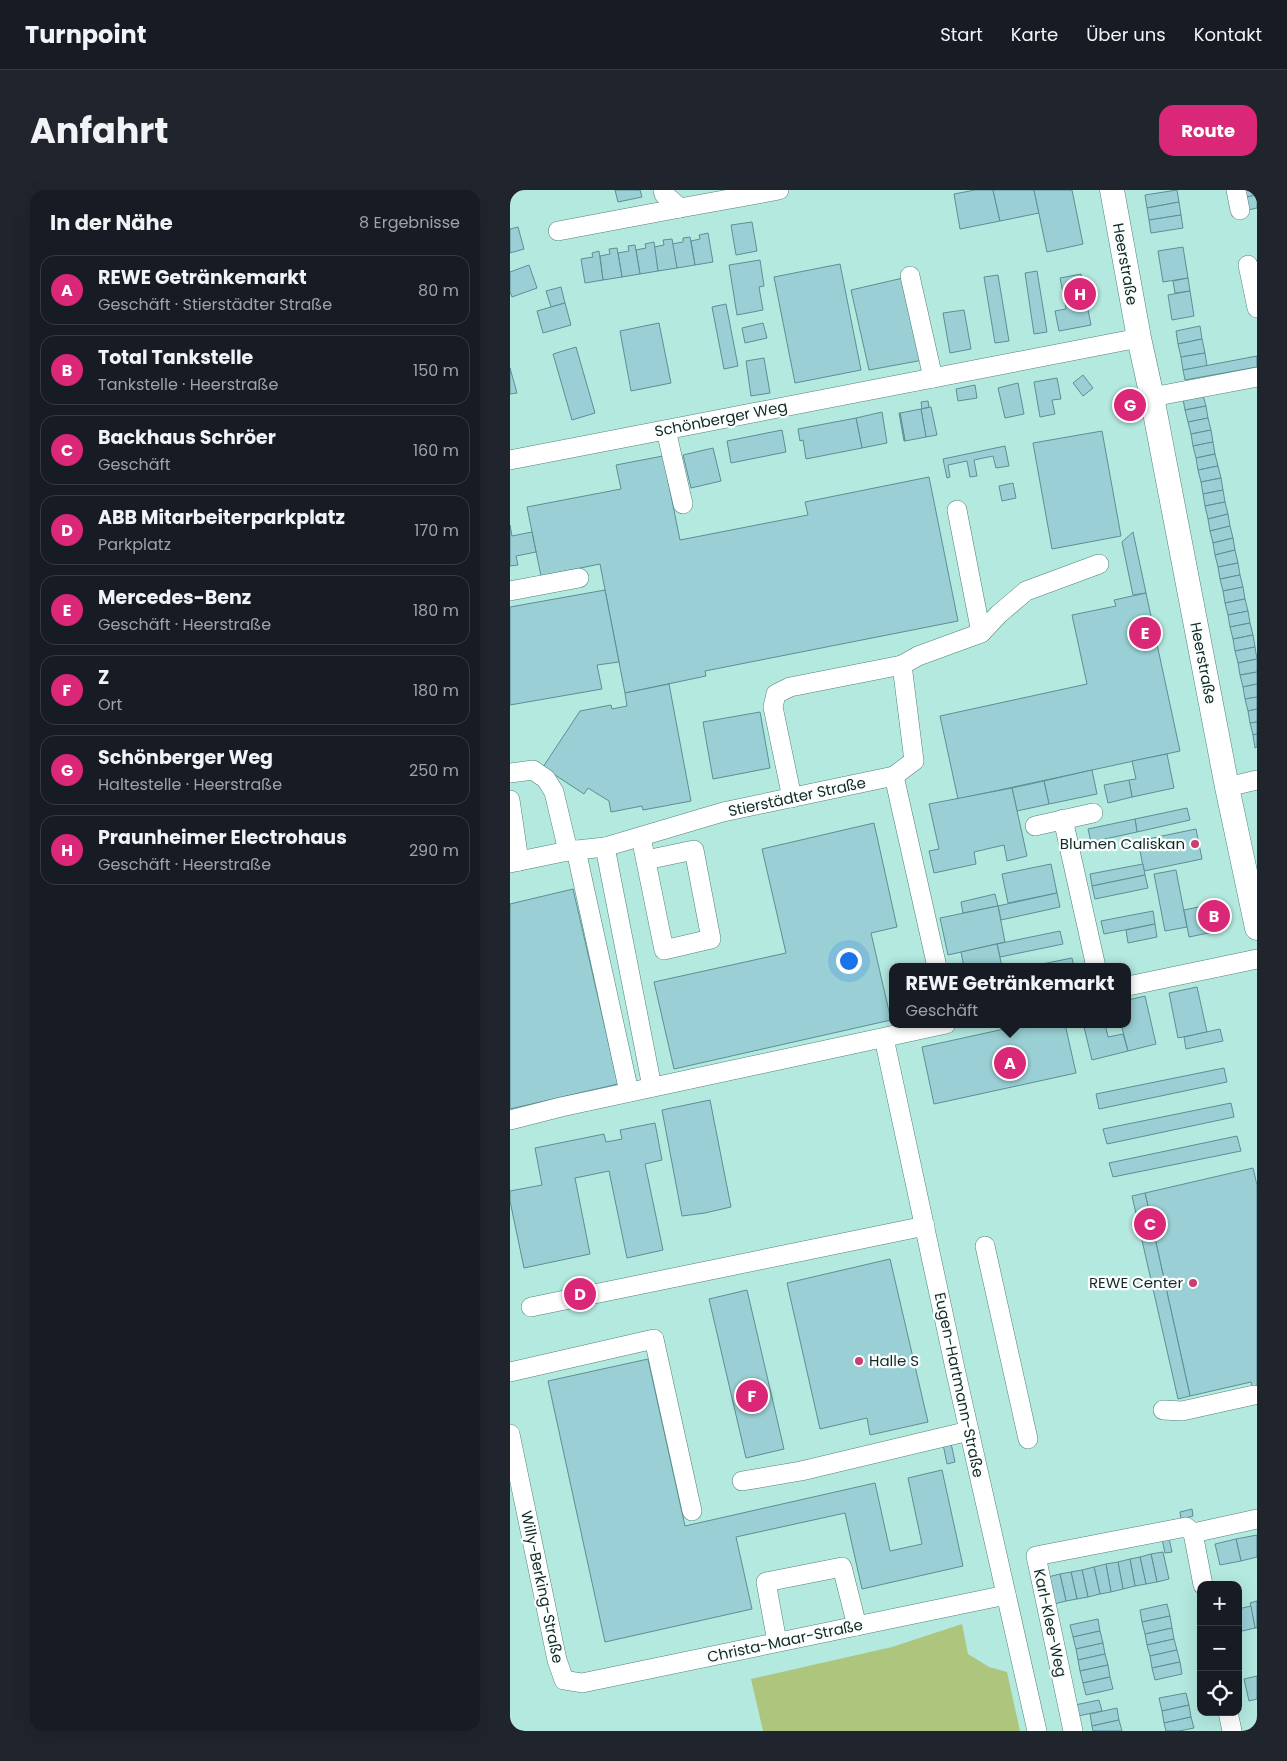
<!DOCTYPE html>
<html lang="de">
<head>
<meta charset="utf-8">
<style>
  body { margin:0; font-family:Poppins,sans-serif; background:#20242c; color:#f1f3f6 }
  .controls { position:absolute; right:15px; bottom:15px; display:grid; overflow:hidden; border-radius:10px; box-shadow:0 5px 20px #0002 }
  .controls button { width:45px; height:45px; display:grid; place-items:center; padding:0; border:0; border-bottom:1px solid #363941; background:#171b24; color:#f1f3f6; font:25px sans-serif }
  .you { position:absolute; left:338px; top:770px; width:18px; height:18px; margin:-12px; border:4px solid #fff; border-radius:50%; background:#1a73e8; box-shadow:0 0 0 8px #1a73e833 }
  .badge { display:grid; place-items:center; width:32px; height:32px; border-radius:50%; background:#db2777; color:#fff; font-size:16px; font-weight:700 }
  .pin { position:absolute; translate:-50% -50%; border:2px solid #fff; box-shadow:0 1px 5px #0006 }
  .popup { position:absolute; left:379px; top:773px; width:242px; height:65px; box-sizing:border-box; display:grid; place-content:center; border-radius:10px; background:#171b24; filter:drop-shadow(0 1px 4px #0005); font-size:16px; white-space:nowrap; color:#9ea1a6 }
  .popup b { font-size:19px; color:#f1f3f6 }
  .popup::after { content:''; position:absolute; left:50%; top:100%; margin-left:-10px; border:10px solid transparent; border-top-color:#171b24 }
  .list { margin:0; padding:0; list-style:none }
  h2 { display:flex; justify-content:space-between; align-items:center; height:65px; margin:0; padding:0 20px; font-size:21px }
  h2 small { font-size:16px; font-weight:400; color:#9ea1a6 }
  .list li { display:grid; grid-template-columns:32px 1fr auto; gap:15px; align-items:center; box-sizing:border-box; height:70px; margin:0 10px 10px; padding:0 10px; border:1px solid #363941; border-radius:15px }
  .list b { display:block; font-size:19px; white-space:nowrap }
  .list p { margin:0; font-size:16px; white-space:nowrap; color:#9ea1a6 }
  .list em { font-size:16px; font-style:normal; color:#9ea1a6 }
  .icon { flex:none; width:28px; height:28px; fill:none; stroke:currentColor; stroke-width:2; stroke-linecap:round; stroke-linejoin:round }
  .map { position:relative; flex:none; width:747px; height:1541px; overflow:hidden; border-radius:15px }
  header { display:flex; align-items:center; gap:30px; box-sizing:border-box; height:70px; padding:0 25px; background:#171b24; border-bottom:1px solid #363941 }
  header strong { font-size:24px }
  nav { display:flex; gap:28px; margin-inline-start:auto; font-size:18px }
  .intro { display:flex; align-items:center; justify-content:space-between; box-sizing:border-box; height:120px; padding:0 30px }
  h1 { margin:0; font-size:35px }
  .button { padding:12px 22px; border-radius:15px; background:#db2777; color:#fff; font-size:18px; font-weight:700 }
  main { display:flex; gap:30px; padding:0 30px }
  aside { flex:1; background:#171b24; border-radius:15px; box-shadow:0 5px 20px #0002 }
  .map>svg:first-child { display:block }
  .green { fill:#aec57e }
  .building { fill:#9ad0d5; stroke:#5b8f94 }
  .lines { fill:none; stroke-linecap:round; stroke-linejoin:round }
  .minor-casing { stroke:#50827a; stroke-width:20 }
  .major-casing { stroke:#50827a; stroke-width:25 }
  .minor { stroke:#fff; stroke-width:19 }
  .major { stroke:#fff; stroke-width:24 }
  .poi-dot { fill:#ca3e70; stroke:#fafffe; stroke-width:2 }
  .labels { text-anchor:middle; stroke-width:4.5; stroke-linejoin:round; paint-order:stroke }
  .street-label { font-size:15px; fill:#142926; stroke:#fafffe }
  .poi-label { font-size:15px; fill:#142926; stroke:#fafffe; text-anchor:end }
</style>
</head>
<body>
<header>
<strong>Turnpoint</strong>
<nav><a>Start</a><a>Karte</a><a>Über uns</a><a>Kontakt</a></nav>
</header>
<div class="intro"><h1>Anfahrt</h1><a class="button">Route</a></div>
<main>
<aside>
<h2>In der Nähe<small>8 Ergebnisse</small></h2>
<ul class="list">
<li><span class="badge">A</span><div><b>REWE Getränkemarkt</b><p>Geschäft · Stierstädter Straße</p></div><em>80 m</em></li>
<li><span class="badge">B</span><div><b>Total Tankstelle</b><p>Tankstelle · Heerstraße</p></div><em>150 m</em></li>
<li><span class="badge">C</span><div><b>Backhaus Schröer</b><p>Geschäft</p></div><em>160 m</em></li>
<li><span class="badge">D</span><div><b>ABB Mitarbeiterparkplatz</b><p>Parkplatz</p></div><em>170 m</em></li>
<li><span class="badge">E</span><div><b>Mercedes-Benz</b><p>Geschäft · Heerstraße</p></div><em>180 m</em></li>
<li><span class="badge">F</span><div><b>Z</b><p>Ort</p></div><em>180 m</em></li>
<li><span class="badge">G</span><div><b>Schönberger Weg</b><p>Haltestelle · Heerstraße</p></div><em>250 m</em></li>
<li><span class="badge">H</span><div><b>Praunheimer Electrohaus</b><p>Geschäft · Heerstraße</p></div><em>290 m</em></li>
</ul>
</aside>
<div class="map">
<svg width="747" height="1541" viewBox="0 0 747 1541">
  <rect width="100%" height="100%" fill="#b4e9e0"/>
  <!-- green -->
  <path class="green" d="M452,1434L458,1464L479,1477L497,1482L510,1541H253L241,1489L382,1457Z"/>
  <!-- building -->
  <g class="building">
    <path d="M105,0H130L132,7L108,12Z"/>
    <path d="M465,0H483L490,31L450,39L444,4Z"/>
    <path d="M483,0H524L529,23L490,31Z"/>
    <path d="M524,0H562L573,54L537,62Z"/>
    <path d="M667,0L669,12L637,18L635,5Z"/>
    <path d="M735,0H747V5L736,7Z"/>
    <path d="M747,5V18L738,20L736,7Z"/>
    <path d="M669,12L671,25L639,30L637,18Z"/>
    <path d="M671,25L673,38L641,43L639,30Z"/>
    <path d="M242,32L247,61L226,65L221,35Z"/>
    <path d="M8,37L14,59L0,63V39Z"/>
    <path d="M198,43L203,72L185,75L181,51L190,49L189,45Z"/>
    <path d="M180,47L185,75L167,78L162,54L173,52V48Z"/>
    <path d="M162,49L167,78L148,81L144,57L154,55L153,50Z"/>
    <path d="M144,52L148,81L130,84L126,60L136,58L135,54Z"/>
    <path d="M125,55L130,84L112,87L108,63L119,61L118,56Z"/>
    <path d="M673,57L678,88L653,92L648,61Z"/>
    <path d="M107,58L112,87L93,90L90,66L100,64L99,59Z"/>
    <path d="M89,61L93,90L75,93L71,69L83,67L82,63Z"/>
    <path d="M250,70L254,96L249,97L253,120L227,125L219,75Z"/>
    <path d="M330,74L351,180L285,193L264,87Z"/>
    <path d="M19,75L27,98L2,107L0,102V82Z"/>
    <path d="M527,81L537,142L524,144L515,83Z"/>
    <path d="M571,84L576,110L555,113L550,88Z"/>
    <path d="M488,85L499,151L485,153L474,87Z"/>
    <path d="M393,88L413,170L359,180L341,100Z"/>
    <path d="M678,88L680,101L665,103L663,91Z"/>
    <path d="M51,97L55,113L41,117L36,101Z"/>
    <path d="M680,101L684,126L662,130L658,105Z"/>
    <path d="M576,110L581,135L549,141L545,121L556,119L555,113Z"/>
    <path d="M55,113L61,135L33,143L27,121Z"/>
    <path d="M216,114L228,176L214,179L202,117Z"/>
    <path d="M454,120L461,159L440,163L433,123Z"/>
    <path d="M149,133L161,193L121,201L110,141Z"/>
    <path d="M253,133L257,148L235,153L232,138Z"/>
    <path d="M690,136L692,149L668,154L666,141Z"/>
    <path d="M692,149L695,163L671,167L668,154Z"/>
    <path d="M66,157L85,223L62,230L43,164Z"/>
    <path d="M695,163L697,176L673,180L671,167Z"/>
    <path d="M747,166V177L675,190L673,180Z"/>
    <path d="M254,168L260,203L241,206L236,171Z"/>
    <path d="M0,178L7,203L0,204Z"/>
    <path d="M573,185L583,198L573,206L563,193Z"/>
    <path d="M547,188L551,209L542,210L545,224L530,227L524,192Z"/>
    <path d="M508,193L514,224L495,228L488,198Z"/>
    <path d="M465,195L467,208L448,211L446,199Z"/>
    <path d="M693,205L696,216L675,220L673,209Z"/>
    <path d="M418,211L419,217L412,219L411,212Z"/>
    <path d="M696,216L698,228L678,232L675,220Z"/>
    <path d="M421,217L427,245L416,247L411,219Z"/>
    <path d="M411,219L416,247L395,251L390,223Z"/>
    <path d="M372,222L377,253L352,258L346,228Z"/>
    <path d="M389,223H390L395,251H394Z"/>
    <path d="M346,228L352,258L296,269L293,250L290,251L288,239Z"/>
    <path d="M698,228L701,240L681,244L678,232Z"/>
    <path d="M272,240L276,262L221,273L217,251Z"/>
    <path d="M701,240L703,252L683,256L681,244Z"/>
    <path d="M592,241L611,346L542,359L523,253Z"/>
    <path d="M703,252L705,264L686,268L683,256Z"/>
    <path d="M495,256L499,276L486,278L483,266L464,270L467,286L460,287L457,271L438,275L440,287L437,288L433,269Z"/>
    <path d="M203,258L211,291L181,298L173,265Z"/>
    <path d="M705,264L708,276L688,280L686,268Z"/>
    <path d="M153,266L170,350L298,325L295,312L419,287L448,431L195,481L196,486L115,503L90,374L31,386L17,317L111,299L106,275Z"/>
    <path d="M708,276L711,288L691,292L688,280Z"/>
    <path d="M711,288L713,300L693,304L691,292Z"/>
    <path d="M503,293L506,308L492,311L489,296Z"/>
    <path d="M713,300L715,312L695,316L693,304Z"/>
    <path d="M715,312L718,324L698,329L695,316Z"/>
    <path d="M718,324L720,336L700,341L698,329Z"/>
    <path d="M0,335L2,346L22,342L26,362L6,366L8,375L0,376Z"/>
    <path d="M720,336L723,348L703,353L700,341Z"/>
    <path d="M623,342L636,403L623,405L612,352Z"/>
    <path d="M723,348L725,360L705,365L703,353Z"/>
    <path d="M725,360L728,373L708,377L705,365Z"/>
    <path d="M728,373L730,385L710,389L708,377Z"/>
    <path d="M730,385L733,397L713,401L710,389Z"/>
    <path d="M733,397L735,409L715,413L713,401Z"/>
    <path d="M95,400L109,472L87,475L92,499L0,515V417Z"/>
    <path d="M636,403L670,561L448,609L430,526L577,494L562,425L606,416L604,410Z"/>
    <path d="M735,409L738,421L718,425L715,413Z"/>
    <path d="M738,421L740,433L720,437L718,425Z"/>
    <path d="M740,433L743,445L723,449L720,437Z"/>
    <path d="M743,445L745,457L725,461L723,449Z"/>
    <path d="M745,457L747,469L728,473L725,461Z"/>
    <path d="M747,469V482L730,485L728,473Z"/>
    <path d="M747,482V494L733,497L730,485Z"/>
    <path d="M159,494L181,611L133,620L132,616L101,622L99,611L78,598L74,604L33,577L70,521L101,515L102,519L117,516L115,503Z"/>
    <path d="M747,494V507L735,509L733,497Z"/>
    <path d="M747,507V519L738,521L735,509Z"/>
    <path d="M747,519V532L740,533L738,521Z"/>
    <path d="M250,522L260,578L203,589L193,532Z"/>
    <path d="M747,532V544L743,545L740,533Z"/>
    <path d="M747,544V557L745,558L743,545Z"/>
    <path d="M657,564L664,598L622,607L619,590L626,589L622,571Z"/>
    <path d="M582,580L587,604L539,614L534,591Z"/>
    <path d="M619,590L622,607L598,613L594,595Z"/>
    <path d="M534,591L539,614L507,621L502,598Z"/>
    <path d="M502,598L517,666L497,671L494,655L464,662L466,674L424,683L419,661L429,659L419,614Z"/>
    <path d="M677,618L680,630L627,642L625,629Z"/>
    <path d="M625,629L627,642L581,652L578,639Z"/>
    <path d="M364,633L387,737L361,743L381,830L164,879L144,792L276,763L252,659Z"/>
    <path d="M686,639L692,669L634,681L628,651Z"/>
    <path d="M541,674L547,703L498,713L492,684Z"/>
    <path d="M633,674L635,685L582,696L580,684Z"/>
    <path d="M666,680L677,737L655,741L644,684Z"/>
    <path d="M635,685L638,698L585,709L582,696Z"/>
    <path d="M63,699L108,894L0,919V714Z"/>
    <path d="M547,703L550,717L491,730L488,716Z"/>
    <path d="M485,704L488,716L453,723L451,712Z"/>
    <path d="M708,713L713,740L679,747L674,720Z"/>
    <path d="M488,716L495,752L438,765L430,728Z"/>
    <path d="M643,721L645,734L594,744L591,731Z"/>
    <path d="M645,734L647,747L618,753L616,740Z"/>
    <path d="M550,741L553,754L490,767L487,754Z"/>
    <path d="M487,754L492,777H454L451,762Z"/>
    <path d="M562,768L564,777H532V774Z"/>
    <path d="M687,797L697,842L668,848L659,803Z"/>
    <path d="M635,806L646,854L618,861L611,834H618V810Z"/>
    <path d="M517,834H555L566,883L424,914L412,857Z"/>
    <path d="M583,834H595L598,847L613,844L618,861L582,870L574,837Z"/>
    <path d="M710,839L713,851L676,859L674,847Z"/>
    <path d="M714,878L717,892L589,919L586,904Z"/>
    <path d="M200,910L221,1017L195,1023L172,1026L152,920Z"/>
    <path d="M721,913L724,927L597,954L593,939Z"/>
    <path d="M145,933L152,970L135,974L153,1060L117,1068L99,981L65,988L80,1064L14,1078L0,1011V1001L32,995L25,958L94,944L96,952L112,949L110,940Z"/>
    <path d="M727,946L731,961L603,987L599,973Z"/>
    <path d="M743,978L747,995V1215L741,1192L680,1206L635,1003Z"/>
    <path d="M635,1003L680,1206L668,1209L622,1006Z"/>
    <path d="M380,1069L418,1232L360,1245L357,1228L310,1239L277,1093Z"/>
    <path d="M237,1100L274,1259L236,1268L199,1109Z"/>
    <path d="M138,1169L175,1336L365,1293L380,1361L412,1354L398,1288L432,1280L453,1376L352,1399L335,1323L226,1347L242,1419L95,1452L38,1191Z"/>
    <path d="M441,1253L445,1272L437,1274L433,1254Z"/>
    <path d="M682,1319L683,1326L671,1329L670,1322Z"/>
    <path d="M747,1345V1367L731,1371L726,1349Z"/>
    <path d="M659,1348L662,1362L655,1363L652,1349Z"/>
    <path d="M726,1349L731,1371L710,1375L705,1354Z"/>
    <path d="M653,1362L659,1389L647,1392L641,1364Z"/>
    <path d="M641,1364L647,1392L636,1394L630,1367Z"/>
    <path d="M630,1367L636,1394L625,1396L620,1369Z"/>
    <path d="M620,1369L625,1396L613,1399L608,1372Z"/>
    <path d="M608,1372L613,1399L601,1402L596,1374Z"/>
    <path d="M596,1374L601,1402L590,1404L584,1377Z"/>
    <path d="M584,1377L590,1404L578,1407L572,1380Z"/>
    <path d="M572,1380L578,1407L567,1409L561,1382Z"/>
    <path d="M561,1382L567,1409L556,1411L550,1384Z"/>
    <path d="M550,1384L556,1411L544,1414L538,1387Z"/>
    <path d="M747,1411V1438H745L740,1413Z"/>
    <path d="M657,1414L660,1426L632,1432L630,1420Z"/>
    <path d="M741,1416L745,1438L728,1442V1419Z"/>
    <path d="M660,1426L662,1438L635,1444L632,1432Z"/>
    <path d="M588,1429L590,1441L563,1447L560,1435Z"/>
    <path d="M662,1438L664,1449L637,1455L635,1444Z"/>
    <path d="M590,1441L593,1453L566,1459L563,1447Z"/>
    <path d="M664,1449L667,1460L640,1466L637,1455Z"/>
    <path d="M593,1453L595,1464L568,1470L566,1459Z"/>
    <path d="M667,1460L670,1472L642,1478L640,1466Z"/>
    <path d="M595,1464L598,1475L570,1481L568,1470Z"/>
    <path d="M670,1472L672,1484L645,1490L642,1478Z"/>
    <path d="M598,1475L600,1487L573,1493L570,1481Z"/>
    <path d="M747,1486V1509L739,1511L734,1489Z"/>
    <path d="M600,1487L603,1499L576,1505L573,1493Z"/>
    <path d="M676,1503L679,1515L652,1521L649,1508Z"/>
    <path d="M589,1510L592,1521L568,1526L565,1515Z"/>
    <path d="M679,1515L681,1527L654,1533L652,1521Z"/>
    <path d="M607,1518L609,1530L582,1536L580,1524Z"/>
    <path d="M681,1527L684,1538L669,1541H656L654,1533Z"/>
    <path d="M609,1530L612,1541H583L582,1536Z"/>
  </g>
  <g class="lines">
    <!-- minor casing -->
    <g class="minor-casing">
      <g id="minor">
        <path d="M153,0L154,4L170,18L269,0"/>
        <path d="M726,0L730,20"/>
        <path d="M48,41L170,18"/>
        <path d="M738,75L747,118"/>
        <path d="M400,86L423,188"/>
        <path d="M642,207L747,187"/>
        <path d="M156,240L173,314"/>
        <path d="M0,270L629,148"/>
        <path d="M447,320L471,443"/>
        <path d="M0,401L69,388"/>
        <path d="M0,583L23,580L36,589L44,602L58,661"/>
        <path d="M384,586L404,571L392,475L408,466L471,443L489,424L516,401L589,374"/>
        <path d="M717,597L747,590"/>
        <path d="M282,608L263,517L266,504L280,497L392,475"/>
        <path d="M0,610L9,671"/>
        <path d="M553,629L586,777"/>
        <path d="M525,636L583,623"/>
        <path d="M131,647L154,760L201,749L184,660L136,670"/>
        <path d="M95,657L142,897"/>
        <path d="M66,660L119,902"/>
        <path d="M0,673L58,661L95,657L213,622L384,586L427,777"/>
        <path d="M618,796L747,769"/>
        <path d="M374,848L446,1183L527,1541"/>
        <path d="M0,930L51,917L436,834"/>
        <path d="M475,1056L518,1249"/>
        <path d="M21,1117L415,1036"/>
        <path d="M0,1182L144,1149L182,1321"/>
        <path d="M653,1220L672,1221L744,1205"/>
        <path d="M0,1244L47,1470L54,1490L72,1493L496,1405"/>
        <path d="M232,1291L291,1281L459,1241"/>
        <path d="M693,1395L683,1343L747,1329"/>
        <path d="M267,1452L256,1392L332,1377L347,1436"/>
        <path d="M718,1522L722,1541"/>
        <path d="M563,1541L526,1366L676,1337L683,1343"/>
      </g>
    </g>
    <!-- major casing -->
    <g class="major-casing">
      <path id="major" d="M602,0L629,148L642,207L717,597L747,738"/>
    </g>
    <!-- minor -->
    <use href="#minor" class="minor"/>
    <!-- major -->
    <use href="#major" class="major"/>
  </g>
  <!-- markers -->
  <g class="poi-dot">
    <circle cx="685" cy="654" r="5"/>
    <circle cx="683" cy="1093" r="5"/>
    <circle cx="349" cy="1171" r="5"/>
  </g>
  <g class="labels">
    <!-- street labels -->
    <g class="street-label">
      <text transform="translate(615 74) rotate(80)" y="5">Heerstraße</text>
      <text transform="translate(211 229) rotate(-11)" y="5">Schönberger Weg</text>
      <text transform="translate(693 473) rotate(79)" y="5">Heerstraße</text>
      <text transform="translate(287 607) rotate(-12)" y="5">Stierstädter Straße</text>
      <text transform="translate(449 1195) rotate(78)" y="5">Eugen-Hartmann-Straße</text>
      <text transform="translate(32 1397) rotate(78)" y="5">Willy-Berking-Straße</text>
      <text transform="translate(540 1433) rotate(78)" y="5">Karl-Klee-Weg</text>
      <text transform="translate(275 1451) rotate(-12)" y="5">Christa-Maar-Straße</text>
    </g>
    <!-- poi labels -->
    <g class="poi-label">
      <text x="675" y="659">Blumen Caliskan</text>
      <text x="673" y="1098">REWE Center</text>
      <text x="359" y="1176" text-anchor="start">Halle S</text>
    </g>
  </g>
</svg>
<div class="controls">
<button>+</button>
<button>−</button>
<button><svg class="icon" aria-label="locate" viewBox="0 0 24 24"><circle cx="12" cy="12" r="6"/><path d="M12 2v4M12 18v4M2 12h4M18 12h4"/></svg></button>
</div>
<div class="you"></div>
<div class="pin badge" style="left:500px;top:873px">A</div>
<div class="popup"><b>REWE Getränkemarkt</b>Geschäft</div>
<div class="pin badge" style="left:704px;top:726px">B</div>
<div class="pin badge" style="left:640px;top:1034px">C</div>
<div class="pin badge" style="left:70px;top:1104px">D</div>
<div class="pin badge" style="left:635px;top:443px">E</div>
<div class="pin badge" style="left:242px;top:1206px">F</div>
<div class="pin badge" style="left:620px;top:215px">G</div>
<div class="pin badge" style="left:570px;top:104px">H</div>
</div>
</main>
</body>
</html>
